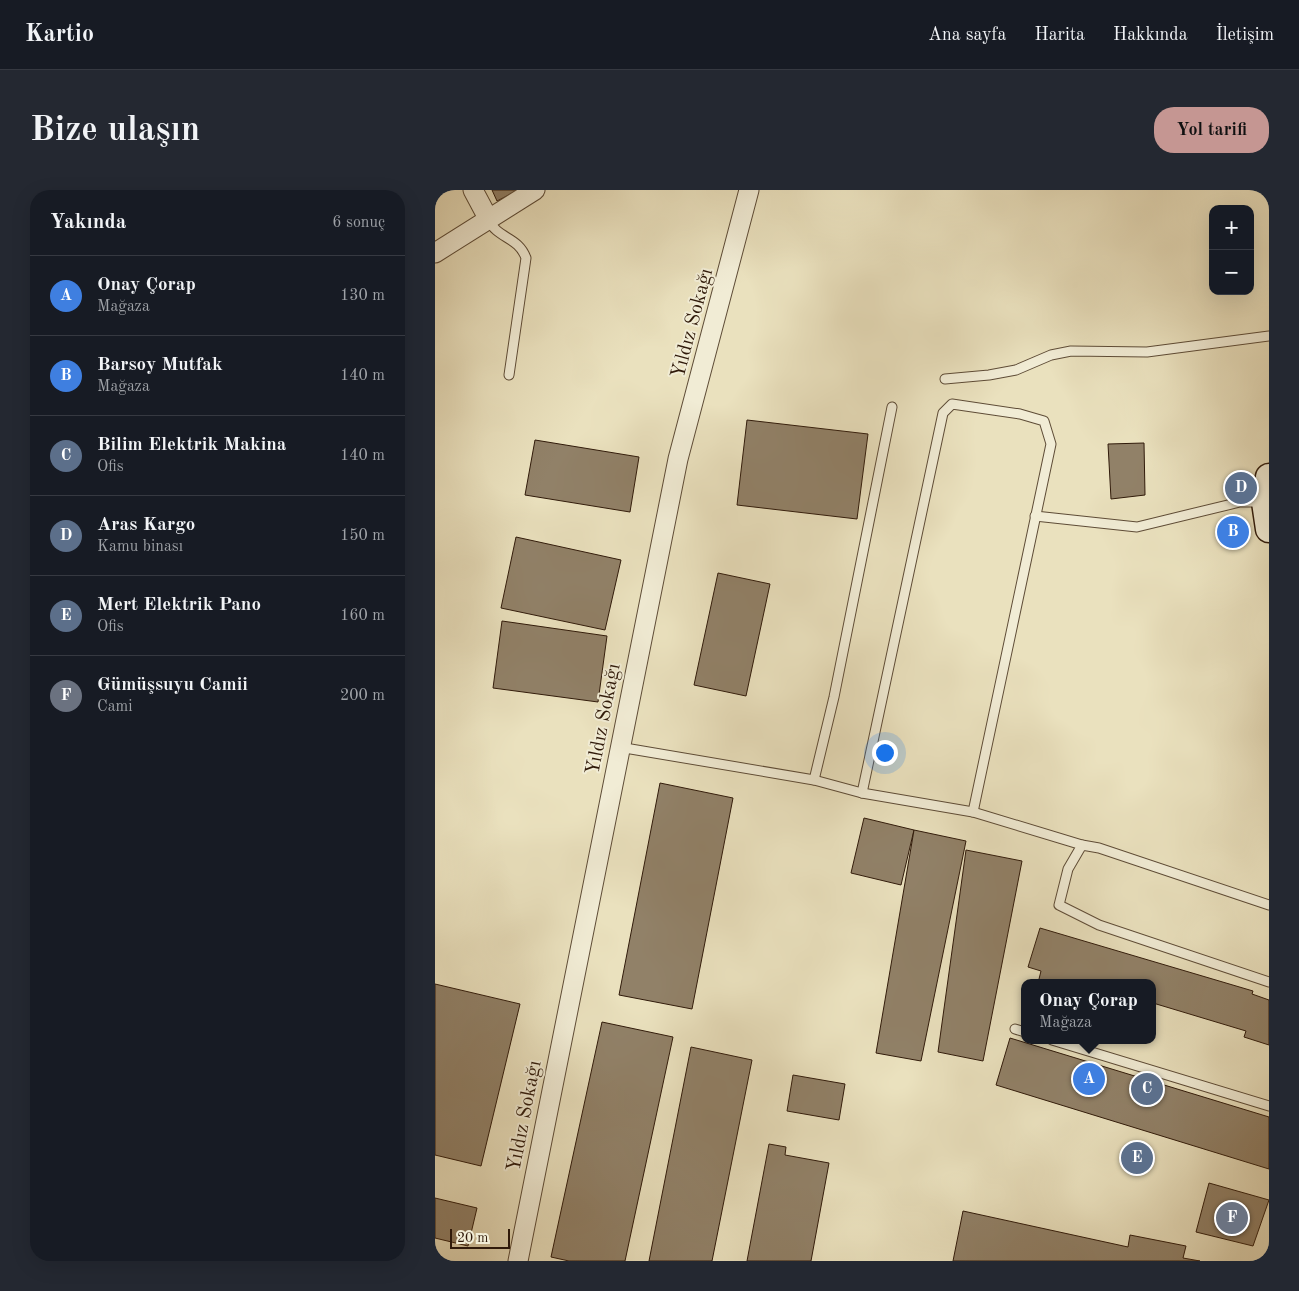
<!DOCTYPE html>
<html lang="tr">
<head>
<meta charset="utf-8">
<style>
  body { margin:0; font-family:"Old Standard TT",serif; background:#242831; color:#f1f3f6 }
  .controls { position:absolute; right:15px; top:15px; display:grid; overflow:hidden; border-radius:10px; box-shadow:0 5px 20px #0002 }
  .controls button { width:45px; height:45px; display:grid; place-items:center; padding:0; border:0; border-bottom:1px solid #363941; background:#171b24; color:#f1f3f6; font:25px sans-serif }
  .scale { position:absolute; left:15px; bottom:12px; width:60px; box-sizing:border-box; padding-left:5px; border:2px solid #301a0a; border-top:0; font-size:14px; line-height:18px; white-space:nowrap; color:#301a0a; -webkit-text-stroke:4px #f1ecd5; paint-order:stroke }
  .you { position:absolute; left:449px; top:562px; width:18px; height:18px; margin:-12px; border:4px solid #fff; border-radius:50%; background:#1a73e8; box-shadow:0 0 0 8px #1a73e833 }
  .badge { display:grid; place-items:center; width:32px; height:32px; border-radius:50%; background:#c59692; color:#fff; font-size:16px; font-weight:700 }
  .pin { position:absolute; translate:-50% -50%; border:2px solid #fff; box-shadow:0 1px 5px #0006 }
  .popup { position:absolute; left:586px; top:789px; width:135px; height:65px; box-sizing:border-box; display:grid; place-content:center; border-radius:10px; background:#171b24; filter:drop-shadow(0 1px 4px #0005); font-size:16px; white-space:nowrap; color:#9ea1a6 }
  .popup b { font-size:19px; color:#f1f3f6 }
  .popup::after { content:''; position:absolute; left:50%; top:100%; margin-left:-10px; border:10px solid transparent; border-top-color:#171b24 }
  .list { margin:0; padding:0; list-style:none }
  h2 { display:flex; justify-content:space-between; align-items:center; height:65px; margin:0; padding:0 20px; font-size:21px }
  h2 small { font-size:16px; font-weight:400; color:#9ea1a6 }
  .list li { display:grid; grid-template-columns:32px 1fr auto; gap:15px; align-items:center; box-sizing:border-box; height:80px; padding:0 20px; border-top:1px solid #363941 }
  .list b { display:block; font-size:19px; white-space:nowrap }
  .list p { margin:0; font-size:16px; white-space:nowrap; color:#9ea1a6 }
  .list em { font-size:16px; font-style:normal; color:#9ea1a6 }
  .map { position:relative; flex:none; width:834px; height:1071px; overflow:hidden; border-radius:20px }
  header { display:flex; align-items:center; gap:30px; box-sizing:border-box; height:70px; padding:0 25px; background:#171b24; border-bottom:1px solid #363941 }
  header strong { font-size:24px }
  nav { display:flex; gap:28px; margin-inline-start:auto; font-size:18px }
  .intro { display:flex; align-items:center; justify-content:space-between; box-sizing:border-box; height:120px; padding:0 30px }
  h1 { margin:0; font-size:35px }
  .button { padding:12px 22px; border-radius:20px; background:#c59692; color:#111; font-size:18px; font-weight:700 }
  main { display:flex; gap:30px; padding:0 30px }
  aside { flex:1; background:#171b24; border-radius:20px; box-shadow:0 5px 20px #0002 }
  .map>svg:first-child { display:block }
  .building { fill:#918168; stroke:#301a0a }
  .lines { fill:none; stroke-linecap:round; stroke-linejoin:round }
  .lane-casing { stroke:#5e4c37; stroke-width:11 }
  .street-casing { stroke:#5e4c37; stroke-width:21 }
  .secondary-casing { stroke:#301a0a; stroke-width:29 }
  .lane { stroke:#f1ecd5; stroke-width:9 }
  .street { stroke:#f1ecd5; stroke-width:19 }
  .secondary { stroke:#f1ecd5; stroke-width:26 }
  .labels { text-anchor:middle; stroke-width:4; stroke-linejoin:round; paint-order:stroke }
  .street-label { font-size:20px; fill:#301a0a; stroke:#f1ecd5 }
</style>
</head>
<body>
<header>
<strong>Kartio</strong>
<nav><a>Ana sayfa</a><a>Harita</a><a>Hakkında</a><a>İletişim</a></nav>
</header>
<div class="intro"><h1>Bize ulaşın</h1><a class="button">Yol tarifi</a></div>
<main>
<aside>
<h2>Yakında<small>6 sonuç</small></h2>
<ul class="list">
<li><span class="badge" style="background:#3f7fe0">A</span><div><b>Onay Çorap</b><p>Mağaza</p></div><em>130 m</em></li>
<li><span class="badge" style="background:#3f7fe0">B</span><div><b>Barsoy Mutfak</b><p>Mağaza</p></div><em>140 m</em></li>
<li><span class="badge" style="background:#5c6f8a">C</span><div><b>Bilim Elektrik Makina</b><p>Ofis</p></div><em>140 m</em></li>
<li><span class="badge" style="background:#5c6f8a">D</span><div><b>Aras Kargo</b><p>Kamu binası</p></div><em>150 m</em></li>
<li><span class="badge" style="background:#5c6f8a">E</span><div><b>Mert Elektrik Pano</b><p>Ofis</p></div><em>160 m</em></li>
<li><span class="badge" style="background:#6b7280">F</span><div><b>Gümüşsuyu Camii</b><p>Cami</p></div><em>200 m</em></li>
</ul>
</aside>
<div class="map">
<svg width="834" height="1071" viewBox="0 0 834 1071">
  <rect width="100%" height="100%" fill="#eae1be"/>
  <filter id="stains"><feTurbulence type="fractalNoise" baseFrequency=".004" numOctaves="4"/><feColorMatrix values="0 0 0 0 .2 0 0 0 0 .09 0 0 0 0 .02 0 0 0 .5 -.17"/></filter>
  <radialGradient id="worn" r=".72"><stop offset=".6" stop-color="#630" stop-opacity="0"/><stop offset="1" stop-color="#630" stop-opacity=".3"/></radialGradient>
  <!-- building -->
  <g class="building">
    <path d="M57,0H84L62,11Z"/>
    <path d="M312,230L433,244L422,329L302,315Z"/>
    <path d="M100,250L204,267L195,322L90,305Z"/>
    <path d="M709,253L710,305L676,309L673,254Z"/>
    <path d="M81,347L186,370L170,440L66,418Z"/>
    <path d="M283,383L335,394L311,506L259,495Z"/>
    <path d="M67,431L172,446L163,512L58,498Z"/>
    <path d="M225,593L298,608L257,819L184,805Z"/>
    <path d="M429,628L479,640L466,695L416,683Z"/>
    <path d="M479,640L531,651L486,871L441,863Z"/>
    <path d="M531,660L587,671L548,871L503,862Z"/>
    <path d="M605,738L818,801L817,804L834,810V855L809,847L811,841L718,813V793H603L606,781L593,777Z"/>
    <path d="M0,794L85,814L46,976L0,965Z"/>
    <path d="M167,832L238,847L190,1071H134L116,1067Z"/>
    <path d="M575,848L834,927V979L561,895Z"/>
    <path d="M256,857L317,870L277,1071H214Z"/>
    <path d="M358,885L410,894L404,930L352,921Z"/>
    <path d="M334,954L351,957L350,965L394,973L376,1071H312Z"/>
    <path d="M774,993L834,1010L818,1056L761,1042Z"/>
    <path d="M0,1008L42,1018L33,1056L0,1048Z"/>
    <path d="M528,1021L693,1057L695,1045L751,1056L748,1068L765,1071H518Z"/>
  </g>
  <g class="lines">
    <!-- lane casing -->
    <g class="lane-casing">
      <g id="lane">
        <path d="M54,30C62,49 83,46 91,68L74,185"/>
        <path d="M510,189L554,185L581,180L616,165L636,161L712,162L834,146"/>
        <path d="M600,326L702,337L805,312H828"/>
        <path d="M184,557L379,590L427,603L538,622L647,655"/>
        <path d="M379,590L399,507L457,217"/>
        <path d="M427,603L508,223L517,214L585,224L609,231L616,254L538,622"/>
        <path d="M834,715L664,658L647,655L633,679L624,715L664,735L834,792"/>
        <path d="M580,839L590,842"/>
        <path d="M617,850L834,916"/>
      </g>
    </g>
    <!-- street casing -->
    <g class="street-casing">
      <g id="street">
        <path d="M38,0L54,30"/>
        <path d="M0,63L100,0"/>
        <path d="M83,1071L243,269L314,0"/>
      </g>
    </g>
    <!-- secondary casing -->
    <g class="secondary-casing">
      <path id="secondary" d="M834,287L830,312L834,339"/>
    </g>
    <!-- lane -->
    <use href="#lane" class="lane"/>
    <!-- street -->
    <use href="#street" class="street"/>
    <!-- secondary -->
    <use href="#secondary" class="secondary"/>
  </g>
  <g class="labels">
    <!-- street labels -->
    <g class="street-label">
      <text transform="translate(256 133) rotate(-75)" y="7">Yıldız Sokağı</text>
      <text transform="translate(167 529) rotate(-79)" y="7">Yıldız Sokağı</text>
      <text transform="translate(88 926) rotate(-79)" y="7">Yıldız Sokağı</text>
    </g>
  </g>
  <rect width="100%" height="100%" filter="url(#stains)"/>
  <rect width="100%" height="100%" fill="url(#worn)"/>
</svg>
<div class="controls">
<button>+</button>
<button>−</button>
</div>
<div class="scale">20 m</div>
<div class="you"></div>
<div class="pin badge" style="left:654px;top:889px;background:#3f7fe0">A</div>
<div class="popup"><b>Onay Çorap</b>Mağaza</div>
<div class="pin badge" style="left:798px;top:342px;background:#3f7fe0">B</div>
<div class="pin badge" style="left:712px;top:899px;background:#5c6f8a">C</div>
<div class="pin badge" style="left:806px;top:298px;background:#5c6f8a">D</div>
<div class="pin badge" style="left:702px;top:968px;background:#5c6f8a">E</div>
<div class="pin badge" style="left:797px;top:1028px;background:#6b7280">F</div>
</div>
</main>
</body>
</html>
